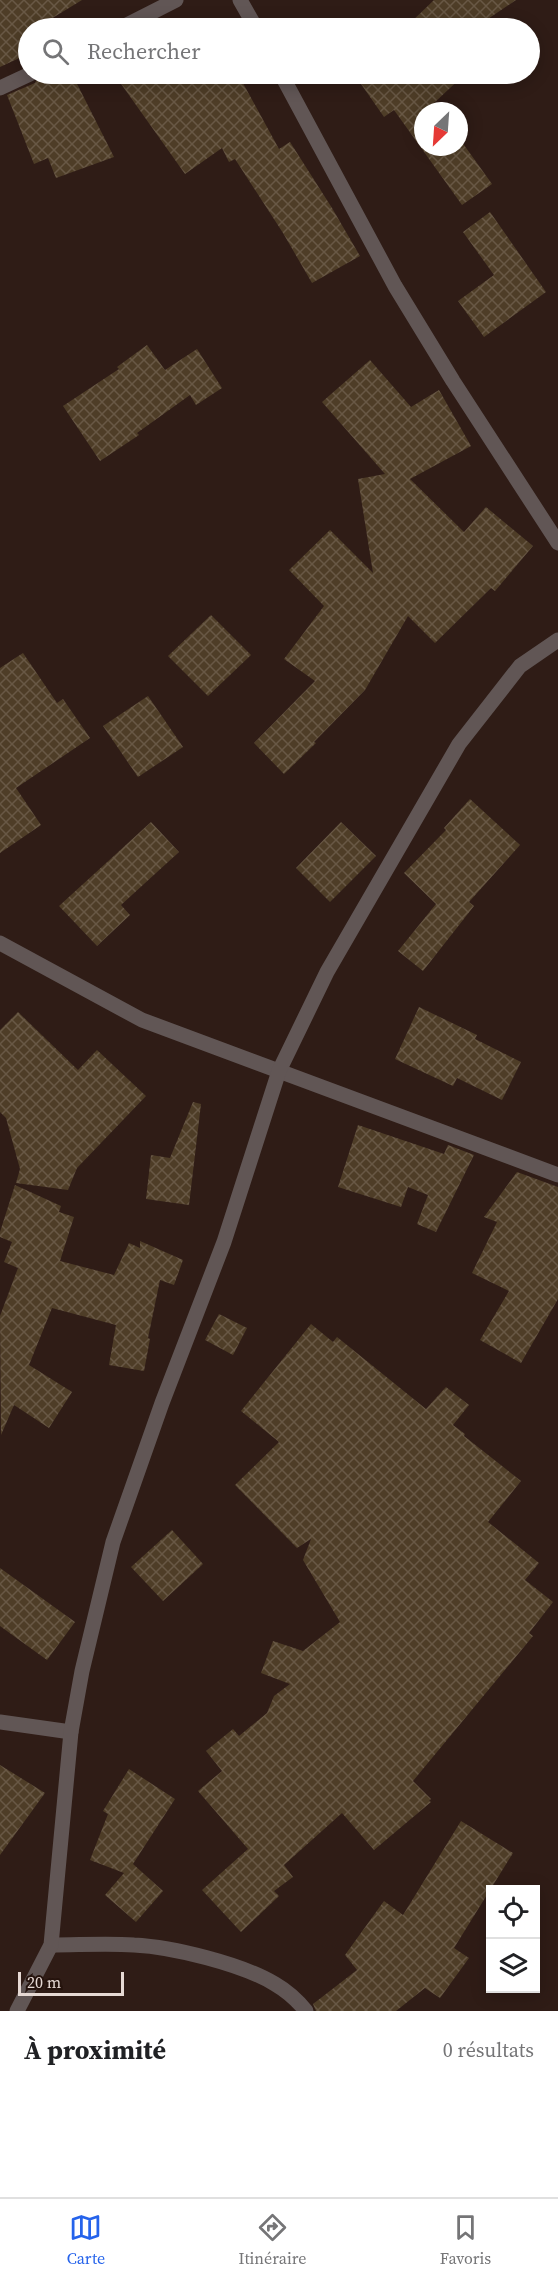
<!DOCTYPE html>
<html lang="fr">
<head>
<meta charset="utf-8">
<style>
  body { margin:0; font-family:"Source Serif 4",serif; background:#f2f2f2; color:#202124 }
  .controls { position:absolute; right:18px; bottom:18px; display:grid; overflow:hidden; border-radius:0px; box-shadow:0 3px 15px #0003 }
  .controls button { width:54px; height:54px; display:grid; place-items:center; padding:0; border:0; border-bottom:2px solid #e0e0e0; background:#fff; color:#202124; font:30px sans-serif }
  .compass { position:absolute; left:414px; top:102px; width:54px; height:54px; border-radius:50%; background:#fff; box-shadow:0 3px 15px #0003; rotate:205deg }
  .scale { position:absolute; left:18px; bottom:15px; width:106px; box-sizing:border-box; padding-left:6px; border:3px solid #e6d9d4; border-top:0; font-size:16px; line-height:21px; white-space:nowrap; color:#e6d9d4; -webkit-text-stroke:4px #25130d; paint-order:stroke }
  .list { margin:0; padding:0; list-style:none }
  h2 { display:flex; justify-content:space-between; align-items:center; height:78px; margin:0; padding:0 24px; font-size:26px }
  h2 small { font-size:20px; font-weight:400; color:#757577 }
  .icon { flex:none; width:33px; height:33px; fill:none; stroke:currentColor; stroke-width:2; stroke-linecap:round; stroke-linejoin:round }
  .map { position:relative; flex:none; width:558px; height:2011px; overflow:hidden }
  .search { position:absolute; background:#fff; box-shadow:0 3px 15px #0003; left:18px; right:18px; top:18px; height:66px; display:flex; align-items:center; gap:15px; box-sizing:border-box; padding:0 21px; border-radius:33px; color:#757577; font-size:22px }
  .sheet { height:186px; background:#fff }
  nav { display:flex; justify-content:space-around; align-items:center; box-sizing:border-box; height:84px; border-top:2px solid #e0e0e0; background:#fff; font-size:16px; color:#757577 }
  nav a { display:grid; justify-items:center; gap:3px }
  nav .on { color:#2563eb }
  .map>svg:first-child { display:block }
  .building { fill:url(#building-cross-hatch) }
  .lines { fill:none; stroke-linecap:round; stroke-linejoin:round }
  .street { stroke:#615655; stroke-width:15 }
</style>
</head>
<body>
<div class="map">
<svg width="558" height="2011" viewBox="0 0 558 2011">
  <defs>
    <pattern id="building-cross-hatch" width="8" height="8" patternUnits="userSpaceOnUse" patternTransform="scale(1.5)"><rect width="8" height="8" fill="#4e3d27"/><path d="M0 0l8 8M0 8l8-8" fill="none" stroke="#685845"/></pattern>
  </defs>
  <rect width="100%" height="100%" fill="#2f1c16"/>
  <!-- building -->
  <g class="building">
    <path d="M0,0H82L46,22L50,28H28V54L0,67Z"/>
    <path d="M434,0H516L482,23L487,28H405Z"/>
    <path d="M40,74H72L114,157L56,178L48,158L34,164L7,95L35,83Z"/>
    <path d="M114,74H238L279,149L290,142L332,208L360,256L312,283L283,233L235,159L229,162L222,148L185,174Z"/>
    <path d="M354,74H465L434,103L440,111H423V147H459V138L492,184L462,205L394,110L384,117Z"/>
    <path d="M490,212L546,292L484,337L458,301L494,275L463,232Z"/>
    <path d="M147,345L165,370L197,349L222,388L196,405L190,395L137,433L139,435L100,461L63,406L119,369L117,367Z"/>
    <path d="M370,360L411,407L439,390L471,446L410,479L464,532L486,507L533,546L495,591L491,588L435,643L408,616L365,690L314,742L316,743L284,774L254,743L315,681L284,659L324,606L289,570L330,530L373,573L358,479L385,474L322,402Z"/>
    <path d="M211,615L251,655L208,696L168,656Z"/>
    <path d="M23,653L57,703L63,699L90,738L16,788L41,825L0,853V668Z"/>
    <path d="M148,696L183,747L138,777L103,726Z"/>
    <path d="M470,799L520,845L469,902L474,906L423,971L398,951L436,904L404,873L446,830L444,828Z"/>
    <path d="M151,822L179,852L121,905L130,915L97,946L59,906Z"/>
    <path d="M341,822L376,856L330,902L296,868Z"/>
    <path d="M419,1007L477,1035L475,1039L521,1062L502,1100L457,1078L453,1086L395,1059Z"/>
    <path d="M18,1012L78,1070L97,1050L146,1096L77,1168L68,1190L16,1183L20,1169L6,1118L0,1112V1030Z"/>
    <path d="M193,1102L201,1104L189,1205L146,1199L151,1155L170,1158Z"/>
    <path d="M358,1125L444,1154L448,1145L474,1155L436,1232L417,1224L428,1195L408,1187L401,1207L338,1187Z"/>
    <path d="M517,1172L558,1187V1299L521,1363L480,1340L509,1291L472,1273L497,1222L484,1217Z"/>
    <path d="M15,1185L61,1206L59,1212L74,1217L60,1261L114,1275L129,1243L140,1248V1241L183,1260L174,1285L160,1280L148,1338L150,1339L144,1371L109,1365L116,1325L52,1308L29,1365L72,1392L49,1428L14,1405L1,1435L0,1316L18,1268L4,1262L12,1242L0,1237V1232Z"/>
    <path d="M219,1314L247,1328L233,1355L205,1340Z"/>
    <path d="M311,1324L333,1342L337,1337L426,1409L446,1387L469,1405L453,1425L465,1434L464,1436L521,1481L488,1522L539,1563L525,1580L553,1602L529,1633L533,1636L413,1781L431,1799L429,1801L431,1802L374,1850L342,1813L284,1865L293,1877L274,1891L279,1896L241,1932L202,1890L248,1849L198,1791L222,1771L206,1751L233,1729L239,1736L267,1713L274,1696L290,1684L261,1673L273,1641L303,1651L340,1622L303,1560L311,1539L297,1548L235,1485L279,1442L241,1411Z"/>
    <path d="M172,1530L203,1564L163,1601L131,1567Z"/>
    <path d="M0,1568L75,1622L47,1660L0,1626Z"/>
    <path d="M0,1765L45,1793L0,1855Z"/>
    <path d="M129,1769L175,1799L133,1864L163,1891L136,1922L105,1895L124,1873L90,1860L108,1814L103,1811Z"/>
    <path d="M461,1821L513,1853L454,1948L469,1958L440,1998L425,1988L396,2011H316L313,2004L357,1970L345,1955L384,1901L403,1915Z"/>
  </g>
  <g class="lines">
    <!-- street -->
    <g class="street">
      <path d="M240,0L256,28"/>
      <path d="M121,28L176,0"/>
      <path d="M281,74L395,286L453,381L558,543"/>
      <path d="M0,88L30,74"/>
      <path d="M0,943L142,1020L558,1175"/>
      <path d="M0,1722L71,1732"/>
      <path d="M51,1945C79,1945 107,1943 134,1945C173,1947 242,1964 275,1984C287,1991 298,2001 306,2011"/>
      <path d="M17,2011L51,1945L71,1732L82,1671L113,1542L162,1403L224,1242L279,1071L327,972L459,744L520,666L558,640"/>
    </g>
  </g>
</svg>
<div class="controls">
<button><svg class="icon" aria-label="locate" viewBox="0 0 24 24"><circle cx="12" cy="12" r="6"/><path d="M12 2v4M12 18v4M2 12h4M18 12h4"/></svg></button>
<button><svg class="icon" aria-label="layers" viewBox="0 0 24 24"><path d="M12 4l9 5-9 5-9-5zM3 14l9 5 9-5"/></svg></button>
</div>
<svg class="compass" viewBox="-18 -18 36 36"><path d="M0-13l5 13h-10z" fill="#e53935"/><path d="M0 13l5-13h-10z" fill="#757577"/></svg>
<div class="scale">20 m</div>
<div class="search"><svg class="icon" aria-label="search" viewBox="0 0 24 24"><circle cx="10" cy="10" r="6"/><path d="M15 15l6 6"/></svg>Rechercher</div>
</div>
<section class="sheet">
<h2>À proximité<small>0 résultats</small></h2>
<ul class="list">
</ul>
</section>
<nav>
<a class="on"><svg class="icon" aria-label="map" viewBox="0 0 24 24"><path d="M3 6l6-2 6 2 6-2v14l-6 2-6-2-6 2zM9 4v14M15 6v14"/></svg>Carte</a>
<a><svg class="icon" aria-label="directions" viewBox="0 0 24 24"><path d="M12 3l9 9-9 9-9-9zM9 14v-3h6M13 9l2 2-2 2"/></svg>Itinéraire</a>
<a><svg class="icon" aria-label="saved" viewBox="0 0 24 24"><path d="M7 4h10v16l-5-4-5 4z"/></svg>Favoris</a>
</nav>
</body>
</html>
